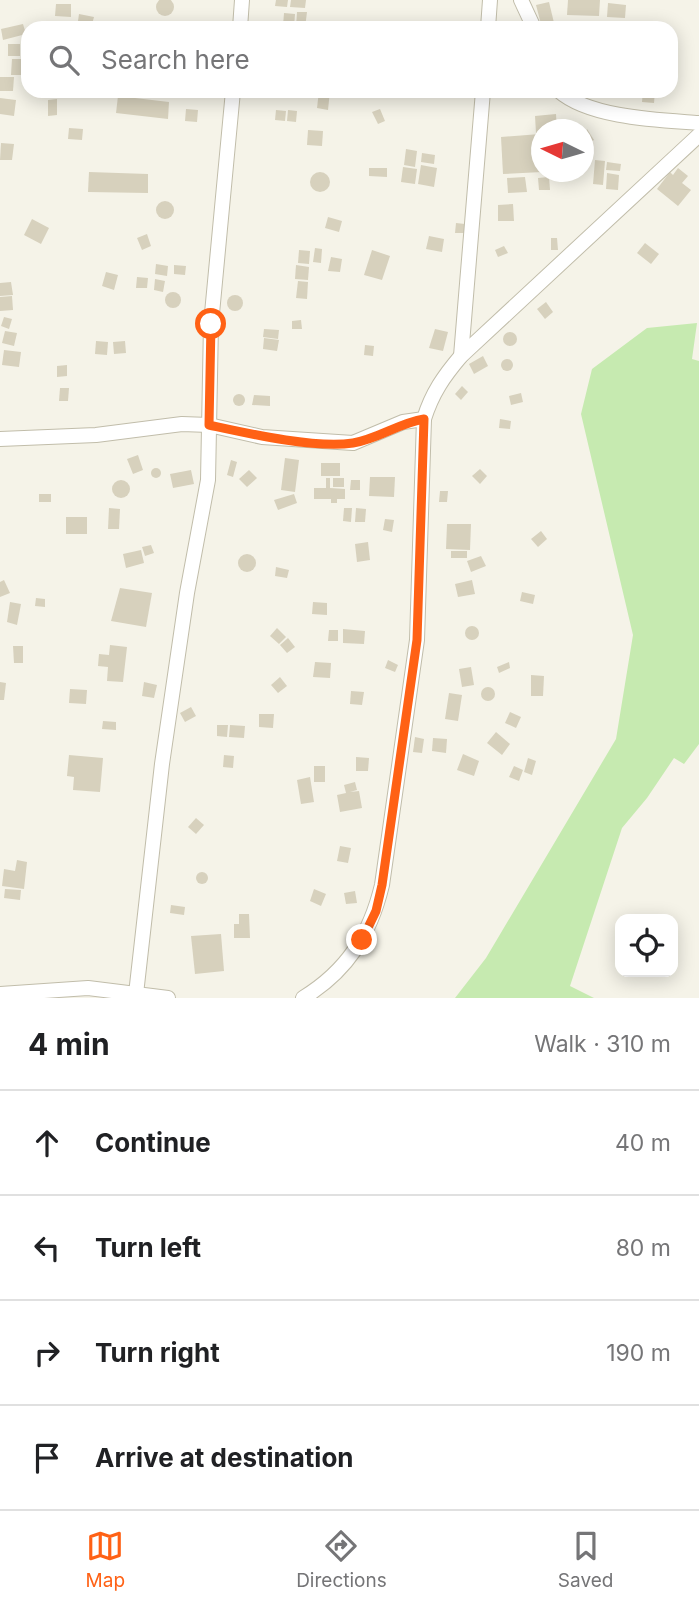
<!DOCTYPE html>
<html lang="en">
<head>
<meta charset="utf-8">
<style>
  body { margin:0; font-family:Inter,sans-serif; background:#f2f2f2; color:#202124 }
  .controls { position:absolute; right:21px; bottom:21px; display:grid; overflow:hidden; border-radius:14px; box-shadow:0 4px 18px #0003 }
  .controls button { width:63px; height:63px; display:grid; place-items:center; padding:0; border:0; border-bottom:2px solid #e0e0e0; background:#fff; color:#202124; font:35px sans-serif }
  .compass { position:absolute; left:531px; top:119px; width:63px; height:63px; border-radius:50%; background:#fff; box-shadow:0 4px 18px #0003; rotate:275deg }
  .stop { position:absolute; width:21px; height:21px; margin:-16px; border:5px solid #ff6115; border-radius:50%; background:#fff }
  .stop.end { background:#ff6115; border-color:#fff; box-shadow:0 2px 7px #0008 }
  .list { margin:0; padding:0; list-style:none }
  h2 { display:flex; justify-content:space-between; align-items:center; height:91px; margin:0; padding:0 28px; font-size:30px }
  h2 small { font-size:23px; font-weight:400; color:#757577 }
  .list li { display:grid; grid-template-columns:46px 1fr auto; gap:21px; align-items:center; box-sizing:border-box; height:105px; padding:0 28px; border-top:2px solid #e0e0e0 }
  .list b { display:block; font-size:26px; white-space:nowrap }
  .list em { font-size:23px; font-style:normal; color:#757577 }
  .icon { flex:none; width:38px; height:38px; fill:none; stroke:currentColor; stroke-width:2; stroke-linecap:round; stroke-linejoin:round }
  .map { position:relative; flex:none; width:699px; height:998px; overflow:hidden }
  .search { position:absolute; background:#fff; box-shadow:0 4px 18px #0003; left:21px; right:21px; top:21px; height:77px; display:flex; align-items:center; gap:18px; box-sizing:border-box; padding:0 24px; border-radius:21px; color:#757577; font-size:26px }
  .sheet { height:511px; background:#fff }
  nav { display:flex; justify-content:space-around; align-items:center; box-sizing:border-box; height:98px; border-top:2px solid #e0e0e0; background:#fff; font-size:19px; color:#757577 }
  nav a { display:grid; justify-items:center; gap:4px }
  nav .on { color:#ff6115 }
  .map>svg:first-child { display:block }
  .green { fill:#c6eab0 }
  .building { fill:#d7d1bd }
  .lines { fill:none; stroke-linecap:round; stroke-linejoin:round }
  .street-casing { stroke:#c1bdaa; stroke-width:16 }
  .street { stroke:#fff; stroke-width:14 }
  .route { stroke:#ff6115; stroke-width:9 }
</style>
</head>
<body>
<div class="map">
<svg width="699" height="998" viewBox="0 0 699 998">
  <rect width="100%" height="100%" fill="#f5f3e8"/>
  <!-- green -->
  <path class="green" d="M697,323L692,359L699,361V744L684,764L674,758L647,798L622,828L570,986L594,998H455L486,958L616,739L633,635L581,414L592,369L647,328Z"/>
  <!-- building -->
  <g class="building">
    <circle cx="165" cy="7" r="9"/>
    <path d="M276,0H288L287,7L275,6Z"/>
    <path d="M291,0H306L305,8L290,7Z"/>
    <path d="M568,0H600L599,16L567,15Z"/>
    <path d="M549,2L555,27L542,28L536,5Z"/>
    <path d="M608,3L626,5L625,18L607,17Z"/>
    <path d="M56,4H71V17L55,16Z"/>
    <path d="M297,12H307L305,28L296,27Z"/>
    <path d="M284,13L295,14L294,27L283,26Z"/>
    <path d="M79,14L94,17L91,28H77Z"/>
    <rect x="311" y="22" width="24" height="6"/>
    <path d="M23,24L26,34L3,40L1,29Z"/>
    <rect x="8" y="44" width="12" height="12"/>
    <path d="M12,59H24L23,75H11Z"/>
    <path d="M0,77H14L13,91H0Z"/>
    <path d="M319,91H330L328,110L317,108Z"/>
    <path d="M643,91H655L654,103L642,102Z"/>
    <path d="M118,96L169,102L168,119L116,113Z"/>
    <path d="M0,98L16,100L14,116L0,114Z"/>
    <path d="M57,99V115L48,116V100Z"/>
    <path d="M186,109L198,110L197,122L185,121Z"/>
    <path d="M380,109L385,121L378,124L372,112Z"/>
    <path d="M276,110L286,111L285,121L275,120Z"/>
    <path d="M288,110L297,111L296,122L287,121Z"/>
    <path d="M556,114L557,130H542V133H536L535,116Z"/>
    <path d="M69,128L83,129L82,140L68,139Z"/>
    <path d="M587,129L594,140L587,144L584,138Z"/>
    <path d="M308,130L323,131L322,146L307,145Z"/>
    <path d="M540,134L542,172L503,174L501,137Z"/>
    <path d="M1,143L14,144L12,160H0Z"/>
    <path d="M406,149L417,151L415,167L404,165Z"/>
    <path d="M422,153L435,155L434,164L421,162Z"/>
    <path d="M595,160L605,161L603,185L593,184Z"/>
    <path d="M607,162L621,164L620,171L606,170Z"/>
    <path d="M421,165L437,168L434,187L418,184Z"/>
    <path d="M403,167L417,169L415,184L401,182Z"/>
    <path d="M369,168H387V177L369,176Z"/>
    <path d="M678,168L688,176L682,183L691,190L678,206L657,189L670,172L673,175Z"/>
    <circle cx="320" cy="182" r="10"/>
    <path d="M89,172L148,174V193L88,192Z"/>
    <path d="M607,173L619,175L618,190L606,189Z"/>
    <path d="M525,177L527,192L508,193L507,178Z"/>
    <path d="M549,177L550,190H539L538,178Z"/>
    <circle cx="165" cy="210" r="9"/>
    <path d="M513,204L514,221H498V205Z"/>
    <path d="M328,217L342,221L339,232L325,228Z"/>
    <path d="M32,219L49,228L41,244L24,235Z"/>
    <path d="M456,223L465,224V233H455Z"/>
    <path d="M147,234L151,246L142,250L137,238Z"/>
    <path d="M429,236L444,239L442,252L426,249Z"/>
    <path d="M551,238H557L558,250H551Z"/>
    <path d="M645,243L659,254L651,264L637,253Z"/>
    <path d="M504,246L508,253L498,257L495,250Z"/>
    <path d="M315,248L322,249L321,263L313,262Z"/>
    <path d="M299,250L310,251L309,264L298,263Z"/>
    <path d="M372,250L390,256L382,280L364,275Z"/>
    <path d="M331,257L342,259L340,272L328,271Z"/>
    <path d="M156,264L168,266L167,276L155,274Z"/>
    <path d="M174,265L186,266L185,275L174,274Z"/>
    <path d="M296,265L309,267L308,280L295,279Z"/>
    <path d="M106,272L118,275L114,290L102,286Z"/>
    <path d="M137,277L148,278L147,288H136Z"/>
    <path d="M155,279L165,281L163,292L154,290Z"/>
    <path d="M298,281L308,282L307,299L296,298Z"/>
    <path d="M11,282L13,295L0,296V283Z"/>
    <circle cx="173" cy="300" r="8"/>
    <circle cx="235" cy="303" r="8"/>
    <path d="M12,296L13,310L0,311V297Z"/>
    <path d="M546,302L553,312L545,319L537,309Z"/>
    <path d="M4,317L12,319L9,329L1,326Z"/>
    <path d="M301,320L302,329H292V321Z"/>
    <path d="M264,329L279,330L278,339L263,337Z"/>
    <path d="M435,329L448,332L443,351L429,348Z"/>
    <path d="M5,331L17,333L14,346L2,343Z"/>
    <circle cx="510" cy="339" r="7"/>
    <path d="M264,338L279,340L277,351L263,349Z"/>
    <path d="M96,341L108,342L107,355L95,354Z"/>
    <path d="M125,341L126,353L114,354L113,342Z"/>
    <path d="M365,345L374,346L373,356L364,355Z"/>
    <path d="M4,350L21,352L19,367L2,365Z"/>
    <path d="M483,356L488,366L474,374L469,364Z"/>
    <circle cx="507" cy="365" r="6"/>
    <path d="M67,365V376L57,377V366Z"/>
    <path d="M462,386L468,392L461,400L455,394Z"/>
    <path d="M60,388H69L68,401H59Z"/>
    <path d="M521,393L523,402L511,405L509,396Z"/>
    <circle cx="239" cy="400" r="6"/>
    <path d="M254,395L270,396V406L252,405Z"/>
    <path d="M500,419L511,421L510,429L499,428Z"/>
    <path d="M138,455L143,470L133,474L127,459Z"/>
    <path d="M285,458L299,460L295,492L281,490Z"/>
    <path d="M231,460L237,462L233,477L227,475Z"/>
    <rect x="321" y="463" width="19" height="13"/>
    <circle cx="156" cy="473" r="5"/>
    <path d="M480,469L487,476L480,484L472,476Z"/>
    <path d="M191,470L194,484L173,488L170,474Z"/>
    <path d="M249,470L257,478L247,487L239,479Z"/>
    <path d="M370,477H395L394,497L369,496Z"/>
    <path d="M326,478H330V488L345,489V499H337V503H331V499H314V488H326Z"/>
    <rect x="333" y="478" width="11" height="9"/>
    <path d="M351,480H360V490H350Z"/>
    <circle cx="121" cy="489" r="9"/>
    <path d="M440,491H448L447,502H439Z"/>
    <rect x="39" y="494" width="12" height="8"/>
    <path d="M294,494L297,503L278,510L274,500Z"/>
    <path d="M109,508L120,509L119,529H108Z"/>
    <path d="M344,508H352L351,522L343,521Z"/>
    <path d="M356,508L366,509L365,522H355Z"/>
    <rect x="66" y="517" width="21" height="17"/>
    <path d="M385,519L394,520L392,532L383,530Z"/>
    <path d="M447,524H471L470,550L446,549Z"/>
    <path d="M541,531L547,539L538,547L531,539Z"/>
    <path d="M368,542L370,560L357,562L355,544Z"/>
    <path d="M151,545L154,553L145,556L142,547Z"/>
    <path d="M141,550L144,563L126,568L123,554Z"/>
    <rect x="451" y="551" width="16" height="7"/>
    <circle cx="247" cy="563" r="9"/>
    <path d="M481,556L486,566L471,572L467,561Z"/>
    <path d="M276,567L289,570L287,578L275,576Z"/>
    <path d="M4,580L10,593L0,597V582Z"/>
    <path d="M472,580L475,594L458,597L455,584Z"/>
    <path d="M120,588L152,593L146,627L111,621Z"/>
    <path d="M522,592L535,595L533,604L520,601Z"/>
    <path d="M36,598L45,599V607L35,606Z"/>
    <path d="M10,602L21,604L17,625L7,622Z"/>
    <path d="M313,602L327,603V615L312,614Z"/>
    <circle cx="472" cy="633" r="7"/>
    <path d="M277,628L286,637L279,644L270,636Z"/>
    <path d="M343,629L365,631L364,644L343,643Z"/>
    <path d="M329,630H338V641H328Z"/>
    <path d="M288,638L295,647L287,653L280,645Z"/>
    <path d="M110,645L127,647L123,682L107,681L108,667L98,666L99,654L109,655Z"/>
    <path d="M13,646H23V663H14Z"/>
    <path d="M388,660L398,665L395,672L385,668Z"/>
    <path d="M315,662L331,663L330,678L313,677Z"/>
    <path d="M509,662L510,668L499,673L497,667Z"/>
    <path d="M471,667L474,685L462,687L459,669Z"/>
    <path d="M531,675L544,676L543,696H531Z"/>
    <path d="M280,677L287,686L278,693L271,685Z"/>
    <path d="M0,682L6,683L4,700H0Z"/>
    <path d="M144,682L157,685L154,698L142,696Z"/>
    <circle cx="488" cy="694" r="7"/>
    <path d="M70,689L87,690L86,704L69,703Z"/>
    <path d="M351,691L364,692L362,705L350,704Z"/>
    <path d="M449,693L462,695L458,721L445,719Z"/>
    <path d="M191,707L196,716L185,722L180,713Z"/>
    <path d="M510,712L521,717L516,728L505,723Z"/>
    <path d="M259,714H274L273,728L259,727Z"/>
    <path d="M103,721L116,722V730L102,729Z"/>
    <path d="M217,725H228L227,737L217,736Z"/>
    <path d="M230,725L245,726L244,738L229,737Z"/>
    <path d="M496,732L510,744L502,755L487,743Z"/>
    <path d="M415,737L424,739L422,753L413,752Z"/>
    <path d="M433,738L447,739L446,753L432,751Z"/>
    <path d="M463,754L479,761L474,776L457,770Z"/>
    <path d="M69,755L103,758L100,792L73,790L74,777L67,776Z"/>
    <path d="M224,755L234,756L233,768L223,767Z"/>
    <path d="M356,757L369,758L368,771H356Z"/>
    <path d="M528,758L536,761L532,775L524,772Z"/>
    <rect x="314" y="766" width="11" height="16"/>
    <path d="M514,766L523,770L519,781L509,777Z"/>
    <path d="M310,777L314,802L301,804L297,780Z"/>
    <path d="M355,782L357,790L350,792L359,791L362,808L340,812L337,795L346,793L344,785Z"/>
    <path d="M196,818L204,825L196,834L188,827Z"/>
    <path d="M340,846L351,848L348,863L337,861Z"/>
    <path d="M17,860L27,862L24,889L2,886L4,869L15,871Z"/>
    <circle cx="202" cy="878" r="6"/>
    <path d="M5,889L21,890L20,900L4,898Z"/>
    <path d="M314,889L326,894L321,906L310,901Z"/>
    <path d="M355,891L357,903L346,904L344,893Z"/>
    <path d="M171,905L185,907L184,915L170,913Z"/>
    <path d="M239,914H249L250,938H234V924H239Z"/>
    <path d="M221,934L224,971L195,974L191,936Z"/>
  </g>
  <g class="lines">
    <!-- street casing -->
    <g class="street-casing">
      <g id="street">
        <path d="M521,0L534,28"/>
        <path d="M240,28L242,0"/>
        <path d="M488,28L490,0"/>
        <path d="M559,91C590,118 659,120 699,123"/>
        <path d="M461,356L483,91"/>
        <path d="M0,439L96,435L182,424L209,425L262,437L353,443L403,422L424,419"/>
        <path d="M0,994L88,988L168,998"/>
        <path d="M136,994L162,764L187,593L208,480L211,324L233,91"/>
        <path d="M303,998C347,971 370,935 382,885L417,640L424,419C432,393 444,376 461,356L699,135"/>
      </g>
    </g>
    <!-- street -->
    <use href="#street" class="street"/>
  </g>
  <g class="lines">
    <!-- route -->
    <path class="route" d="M211,324L209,425C246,433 315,449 353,443C378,439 399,423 424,419L417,640L382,885L376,911L362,940"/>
  </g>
</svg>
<div class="controls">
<button><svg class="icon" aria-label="locate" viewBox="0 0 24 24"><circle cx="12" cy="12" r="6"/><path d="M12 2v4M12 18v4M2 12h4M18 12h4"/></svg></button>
</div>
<svg class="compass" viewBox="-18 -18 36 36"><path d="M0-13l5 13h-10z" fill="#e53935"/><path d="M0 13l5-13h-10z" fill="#757577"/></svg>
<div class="stop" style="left:211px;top:324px"></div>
<div class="stop end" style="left:362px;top:940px"></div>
<div class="search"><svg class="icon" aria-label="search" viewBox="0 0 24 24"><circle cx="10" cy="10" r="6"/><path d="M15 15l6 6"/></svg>Search here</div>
</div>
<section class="sheet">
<h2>4 min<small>Walk · 310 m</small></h2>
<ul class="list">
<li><svg class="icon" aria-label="ahead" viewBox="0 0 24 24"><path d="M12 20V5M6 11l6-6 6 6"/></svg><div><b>Continue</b></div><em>40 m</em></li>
<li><svg class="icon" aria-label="left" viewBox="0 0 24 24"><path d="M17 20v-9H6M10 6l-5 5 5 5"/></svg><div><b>Turn left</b></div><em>80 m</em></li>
<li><svg class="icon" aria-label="right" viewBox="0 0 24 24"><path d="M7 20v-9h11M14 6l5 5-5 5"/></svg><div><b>Turn right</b></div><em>190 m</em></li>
<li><svg class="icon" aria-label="arrive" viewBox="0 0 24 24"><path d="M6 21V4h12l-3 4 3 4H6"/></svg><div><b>Arrive at destination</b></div></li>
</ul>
</section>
<nav>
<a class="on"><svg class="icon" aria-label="map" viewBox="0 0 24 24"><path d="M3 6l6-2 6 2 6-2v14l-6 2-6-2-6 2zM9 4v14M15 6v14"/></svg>Map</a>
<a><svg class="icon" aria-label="directions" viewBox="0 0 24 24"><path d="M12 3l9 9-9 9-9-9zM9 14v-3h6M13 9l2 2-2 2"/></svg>Directions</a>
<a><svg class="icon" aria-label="saved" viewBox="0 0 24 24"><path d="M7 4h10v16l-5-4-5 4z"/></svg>Saved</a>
</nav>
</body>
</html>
